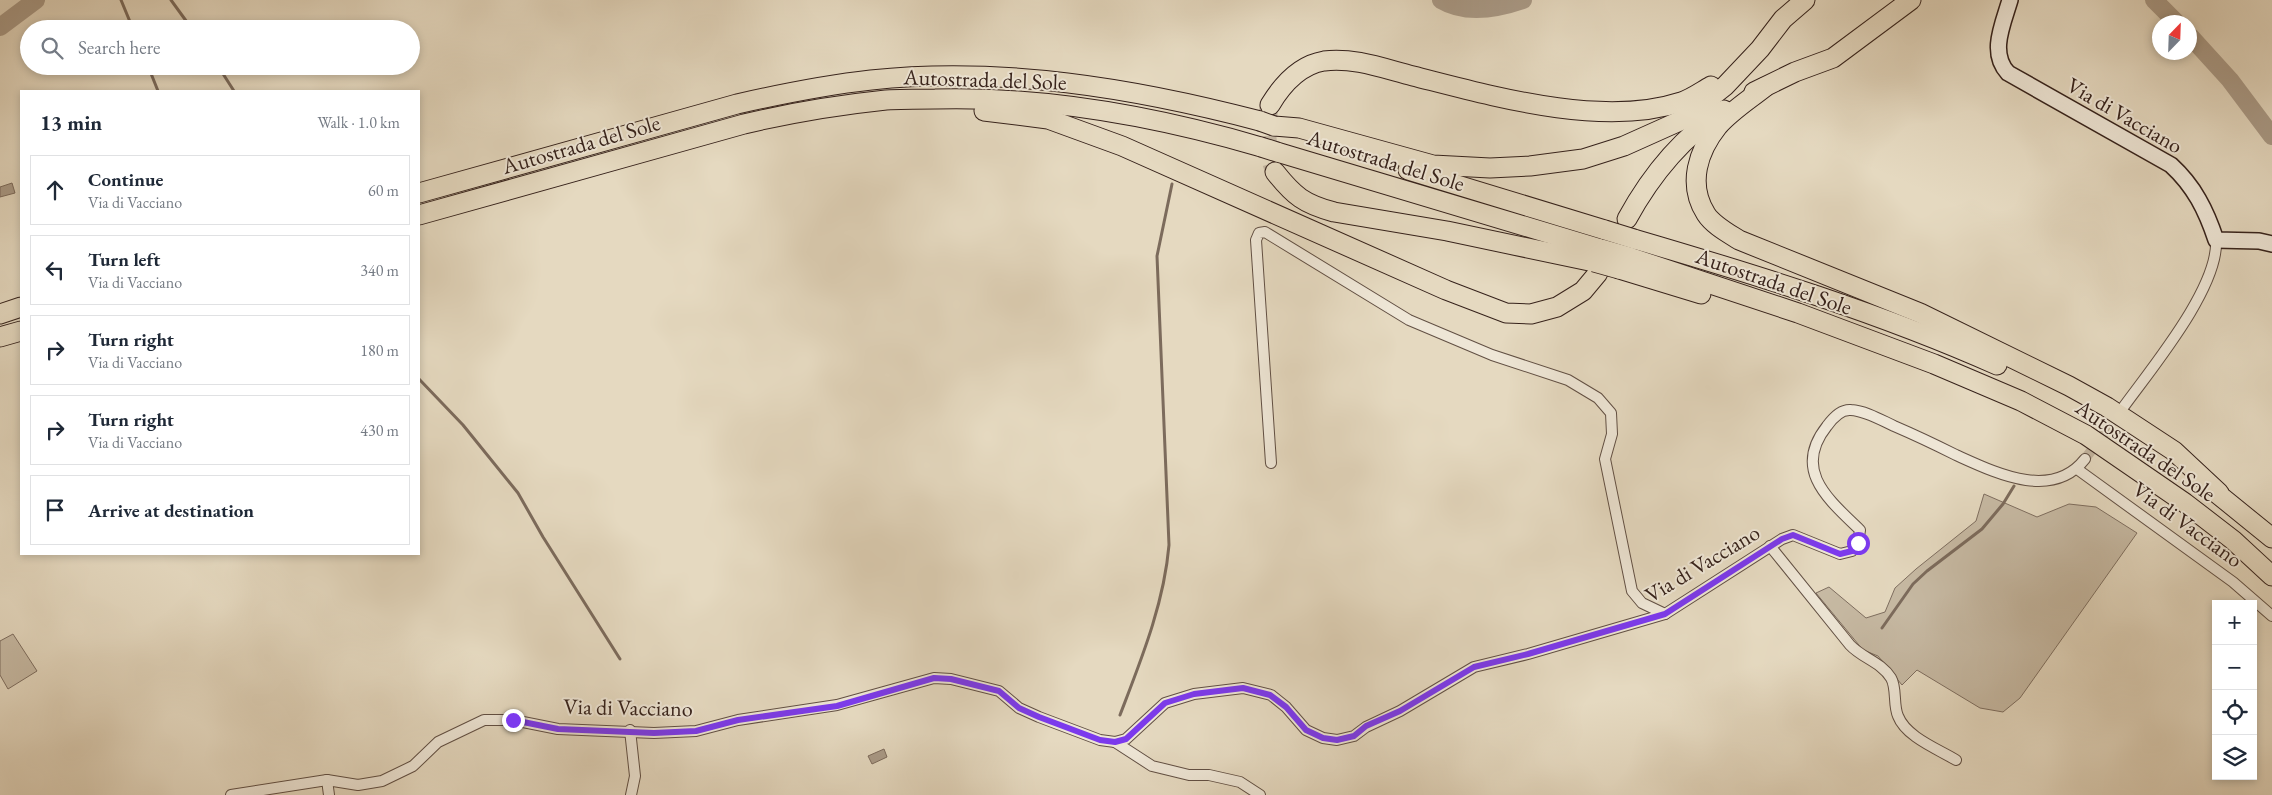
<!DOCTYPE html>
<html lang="en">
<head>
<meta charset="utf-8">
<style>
  body { margin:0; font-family:"EB Garamond",serif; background:#f2f2f3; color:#1f2937 }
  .controls { position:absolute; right:15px; bottom:15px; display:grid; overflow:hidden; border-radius:0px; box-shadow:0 2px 8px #0003 }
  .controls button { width:45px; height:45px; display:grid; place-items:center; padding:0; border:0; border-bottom:1px solid #e0e1e3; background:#fff; color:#1f2937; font:25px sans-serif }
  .compass { position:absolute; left:2152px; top:15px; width:45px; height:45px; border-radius:50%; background:#fff; box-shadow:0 2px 8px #0003; rotate:23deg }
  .stop { position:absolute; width:15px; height:15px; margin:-11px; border:4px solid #7c3aed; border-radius:50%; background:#fff }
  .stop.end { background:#7c3aed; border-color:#fff; box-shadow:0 1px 5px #0008 }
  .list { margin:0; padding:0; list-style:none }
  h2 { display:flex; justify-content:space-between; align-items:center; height:65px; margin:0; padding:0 20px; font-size:21px }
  h2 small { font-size:16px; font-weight:400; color:#747a83 }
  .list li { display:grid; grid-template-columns:32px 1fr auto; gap:15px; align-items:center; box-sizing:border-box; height:70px; margin:0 10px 10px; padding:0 10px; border:1px solid #e0e1e3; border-radius:0px }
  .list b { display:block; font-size:19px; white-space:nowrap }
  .list p { margin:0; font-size:16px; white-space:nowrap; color:#747a83 }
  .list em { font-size:16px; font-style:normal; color:#747a83 }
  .icon { flex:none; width:28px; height:28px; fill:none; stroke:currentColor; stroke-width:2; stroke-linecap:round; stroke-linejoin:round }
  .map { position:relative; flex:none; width:2272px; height:795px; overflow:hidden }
  .search { position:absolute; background:#fff; box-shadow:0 2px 8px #0003; left:20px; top:20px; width:400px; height:55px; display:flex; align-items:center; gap:12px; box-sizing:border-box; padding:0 18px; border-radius:28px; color:#747a83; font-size:19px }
  .panel { position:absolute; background:#fff; box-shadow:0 2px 8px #0003; left:20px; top:90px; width:400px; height:465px; border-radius:0px }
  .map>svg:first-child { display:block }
  .green { fill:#c7baa4; stroke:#7e6e60 }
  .water { fill:#aa9b88; stroke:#7c6b5c }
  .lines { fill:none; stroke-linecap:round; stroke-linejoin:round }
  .stream { stroke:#7c6b5c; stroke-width:3 }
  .river { stroke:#aa9b88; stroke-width:18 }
  .street-tunnel { stroke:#c2b49f; stroke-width:10; stroke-dasharray:10 5; stroke-linecap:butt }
  .highway-tunnel { stroke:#c2b49f; stroke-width:19; stroke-dasharray:19 9; stroke-linecap:butt }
  .street-casing { stroke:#625044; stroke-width:12 }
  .secondary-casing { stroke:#36221b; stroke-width:18 }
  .highway-casing { stroke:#36221b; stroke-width:21 }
  .street { stroke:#eee6d6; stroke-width:10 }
  .secondary { stroke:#eee6d6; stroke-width:15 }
  .highway { stroke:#e5d9c0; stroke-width:19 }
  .highway-bridge-casing { stroke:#36221b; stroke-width:21; stroke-linecap:butt }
  .highway-bridge { stroke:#e5d9c0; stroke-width:19 }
  .route { stroke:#7c3aed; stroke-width:6 }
  .labels { text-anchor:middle; stroke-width:4; stroke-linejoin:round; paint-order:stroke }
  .street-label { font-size:22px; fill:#36221b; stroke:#eee6d6 }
</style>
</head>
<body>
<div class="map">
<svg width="2272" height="795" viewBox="0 0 2272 795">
  <rect width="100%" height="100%" fill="#e5d9c0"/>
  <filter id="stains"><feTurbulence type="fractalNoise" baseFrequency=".004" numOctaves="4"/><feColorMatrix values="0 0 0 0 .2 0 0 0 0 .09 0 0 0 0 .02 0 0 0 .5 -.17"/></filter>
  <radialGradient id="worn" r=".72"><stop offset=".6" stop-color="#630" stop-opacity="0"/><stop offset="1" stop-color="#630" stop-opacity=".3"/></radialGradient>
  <!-- green -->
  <g class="green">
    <path d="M1984,494L2037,517L2069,504L2096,507L2137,533L2020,698L2003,712L1980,708L1917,670L1902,685L1878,656L1863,650L1816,593L1829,587L1866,618L1885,612L1895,588L1916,569L1976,521Z"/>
    <path d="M13,634L37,671L8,689L0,675V641Z"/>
  </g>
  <!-- water -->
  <g class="water">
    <path d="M12,183L15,193L0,197V187Z"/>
    <path d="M884,749L887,757L872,764L868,756Z"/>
  </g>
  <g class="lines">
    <!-- stream -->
    <g class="stream">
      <path d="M121,0L133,29"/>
      <path d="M171,0L192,29"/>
      <path d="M148,66L158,91"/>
      <path d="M218,66L234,91"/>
      <path d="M419,379L463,425L518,493L543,537L620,659"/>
      <path d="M1882,628L1913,584L1927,571L1982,529L2003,504L2014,486"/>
      <path d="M1120,715C1141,660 1164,604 1169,545L1157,256L1172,184"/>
    </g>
    <!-- river -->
    <g class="river">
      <path d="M1441,0C1466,15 1497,9 1523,0"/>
      <path d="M2154,0L2176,22"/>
      <path d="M0,27L36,0"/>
      <path d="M2190,36L2230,80L2272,136"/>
    </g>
    <!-- street-tunnel -->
    <path class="street-tunnel" d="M2085,459L2120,412"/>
    <!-- highway-tunnel -->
    <path class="highway-tunnel" d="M1269,108C1264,129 1267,151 1275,172"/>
    <!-- street casing -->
    <g class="street-casing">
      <g id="street">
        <path d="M2122,409C2150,370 2219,288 2216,240"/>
        <path d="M1271,463L1256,240L1259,233L1265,232L1409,320L1492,355L1568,380L1598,398L1611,413L1612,434L1605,459L1632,591L1642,603L1665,614"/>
        <path d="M2077,469L2233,582L2272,616"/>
        <path d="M1770,546L1850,645C1862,658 1881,662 1891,678C1897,688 1893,705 1898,716C1906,737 1938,749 1956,760"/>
        <path d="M630,730L635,776L631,795"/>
        <path d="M1115,742L1152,766L1189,775H1209L1240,782L1260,795"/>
        <path d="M327,780L329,795"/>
        <path d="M231,795L327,780L358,785L382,781L413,766L438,742L484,720H513L558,729L654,733L696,731L738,720L837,705L934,678L951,679L999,691L1019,708L1039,717L1100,740L1115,742L1126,739L1165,703L1194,694L1243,688L1271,695L1286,707L1306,730L1323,738L1337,740L1354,736L1366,727L1400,711L1474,667L1528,654L1665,614L1782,539L1793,535L1840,554L1852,551L1858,543L1860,530C1828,499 1792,470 1827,426C1832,419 1841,409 1851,410C1866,411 1881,420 1894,426C1915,435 1936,445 1956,455C1996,473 2052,501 2085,459"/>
      </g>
    </g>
    <!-- secondary casing -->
    <g class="secondary-casing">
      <path id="secondary" d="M2010,0C2003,24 1989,53 2008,73L2171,165C2194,186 2206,210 2216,240L2259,241L2272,244"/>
    </g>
    <!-- highway casing -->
    <g class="highway-casing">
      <g id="highway">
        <path d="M1765,87C1750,99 1731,111 1718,126C1698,151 1687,184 1706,214C1713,225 1728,233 1739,240L1920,313L2069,386L2107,407L2174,451L2219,493"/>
        <path d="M1754,92L1795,72L1833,58L1911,0"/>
        <path d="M1270,105C1282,85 1300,65 1324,61C1354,57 1385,69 1413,76C1492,96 1602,128 1681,102C1691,99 1702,91 1711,86"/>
        <path d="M984,111L1048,119L1122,146L1446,290L1506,313L1531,314L1557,307L1583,291L1598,273"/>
        <path d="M1274,126L1299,128L1433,165L1490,168L1530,166L1583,159L1624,146L1682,120L1725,86L1760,49L1783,19L1805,0"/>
        <path d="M1277,152L1601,249"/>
        <path d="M1408,170L1605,230"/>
        <path d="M1275,172C1294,196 1304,204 1334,212L1447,231L1594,262"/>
        <path d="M419,193L737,104C781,94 826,85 871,80C1001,66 1134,88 1260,121"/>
        <path d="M419,215L744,124C790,113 838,105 886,100C902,99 919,99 935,99C1046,96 1155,116 1261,147"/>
        <path d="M1627,219C1651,175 1682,137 1724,110"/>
        <path d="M1634,239C1757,275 1880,313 1997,365"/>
        <path d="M1629,257L1798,313L1934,364L2021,401L2086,435L2185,503L2233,540L2272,576"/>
        <path d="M1619,269L1701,294"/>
        <path d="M0,314L21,307"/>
        <path d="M0,337L21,331"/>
        <path d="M2209,487L2272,538"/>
      </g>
    </g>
    <!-- street -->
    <use href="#street" class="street"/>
    <!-- secondary -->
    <use href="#secondary" class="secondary"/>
    <!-- highway -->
    <use href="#highway" class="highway"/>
    <!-- highway-bridge casing -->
    <g class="highway-bridge-casing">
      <g id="highway-bridge">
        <path d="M1260,121L1274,126"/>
        <path d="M1261,147L1277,152"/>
        <path d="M1605,230L1634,239"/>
        <path d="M1601,249L1629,257"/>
        <path d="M1594,262L1619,269"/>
      </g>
    </g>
    <!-- highway-bridge -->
    <use href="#highway-bridge" class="highway-bridge"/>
  </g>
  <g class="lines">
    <!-- route -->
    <path class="route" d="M513,720L558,729L654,733L696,731L738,720L837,706L934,678L951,679L999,691L1019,708L1039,717L1100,740L1115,742L1126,739L1165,703L1194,694L1243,688L1270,695L1286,707L1306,730L1323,738L1337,740L1354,736L1366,726L1400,711L1474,667L1528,654L1665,614L1782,539L1793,535L1840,554L1852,551L1858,543"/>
  </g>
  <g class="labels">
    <!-- street labels -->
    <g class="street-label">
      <text transform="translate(985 79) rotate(2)" y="8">Autostrada del Sole</text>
      <text transform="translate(2125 115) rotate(30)" y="8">Via di Vacciano</text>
      <text transform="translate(581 144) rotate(-16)" y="8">Autostrada del Sole</text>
      <text transform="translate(1386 160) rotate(17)" y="8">Autostrada del Sole</text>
      <text transform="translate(1774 281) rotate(19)" y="8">Autostrada del Sole</text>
      <text transform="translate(2146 450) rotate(34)" y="8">Autostrada del Sole</text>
      <text transform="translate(2188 524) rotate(36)" y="8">Via di Vacciano</text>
      <text transform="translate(1702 563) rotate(-31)" y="8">Via di Vacciano</text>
      <text transform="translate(628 707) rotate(1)" y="8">Via di Vacciano</text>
    </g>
  </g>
  <rect width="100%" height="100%" filter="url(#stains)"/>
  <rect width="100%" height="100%" fill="url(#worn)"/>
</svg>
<div class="controls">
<button>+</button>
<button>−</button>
<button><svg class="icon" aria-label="locate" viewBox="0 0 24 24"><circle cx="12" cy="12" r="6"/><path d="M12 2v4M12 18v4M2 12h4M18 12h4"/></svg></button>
<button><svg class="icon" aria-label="layers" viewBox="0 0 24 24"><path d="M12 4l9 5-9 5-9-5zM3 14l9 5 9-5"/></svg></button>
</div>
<svg class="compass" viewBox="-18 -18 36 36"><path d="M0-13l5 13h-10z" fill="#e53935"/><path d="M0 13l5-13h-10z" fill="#747a83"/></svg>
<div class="stop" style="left:1858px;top:543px"></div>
<div class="stop end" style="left:513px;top:720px"></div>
<div class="search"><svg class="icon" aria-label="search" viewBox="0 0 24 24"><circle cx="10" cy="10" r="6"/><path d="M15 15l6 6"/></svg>Search here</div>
<section class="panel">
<h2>13 min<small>Walk · 1.0 km</small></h2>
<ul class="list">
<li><svg class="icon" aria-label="ahead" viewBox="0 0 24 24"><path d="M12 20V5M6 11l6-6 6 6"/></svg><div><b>Continue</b><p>Via di Vacciano</p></div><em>60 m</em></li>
<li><svg class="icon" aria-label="left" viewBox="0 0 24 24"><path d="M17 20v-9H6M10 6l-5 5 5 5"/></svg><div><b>Turn left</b><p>Via di Vacciano</p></div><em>340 m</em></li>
<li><svg class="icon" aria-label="right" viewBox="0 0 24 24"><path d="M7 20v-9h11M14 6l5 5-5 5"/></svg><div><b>Turn right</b><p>Via di Vacciano</p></div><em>180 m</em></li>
<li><svg class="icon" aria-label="right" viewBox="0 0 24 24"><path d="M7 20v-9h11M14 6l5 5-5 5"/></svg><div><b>Turn right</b><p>Via di Vacciano</p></div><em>430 m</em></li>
<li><svg class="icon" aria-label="arrive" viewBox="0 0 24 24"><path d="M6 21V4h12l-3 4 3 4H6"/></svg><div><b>Arrive at destination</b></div></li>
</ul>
</section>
</div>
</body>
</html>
